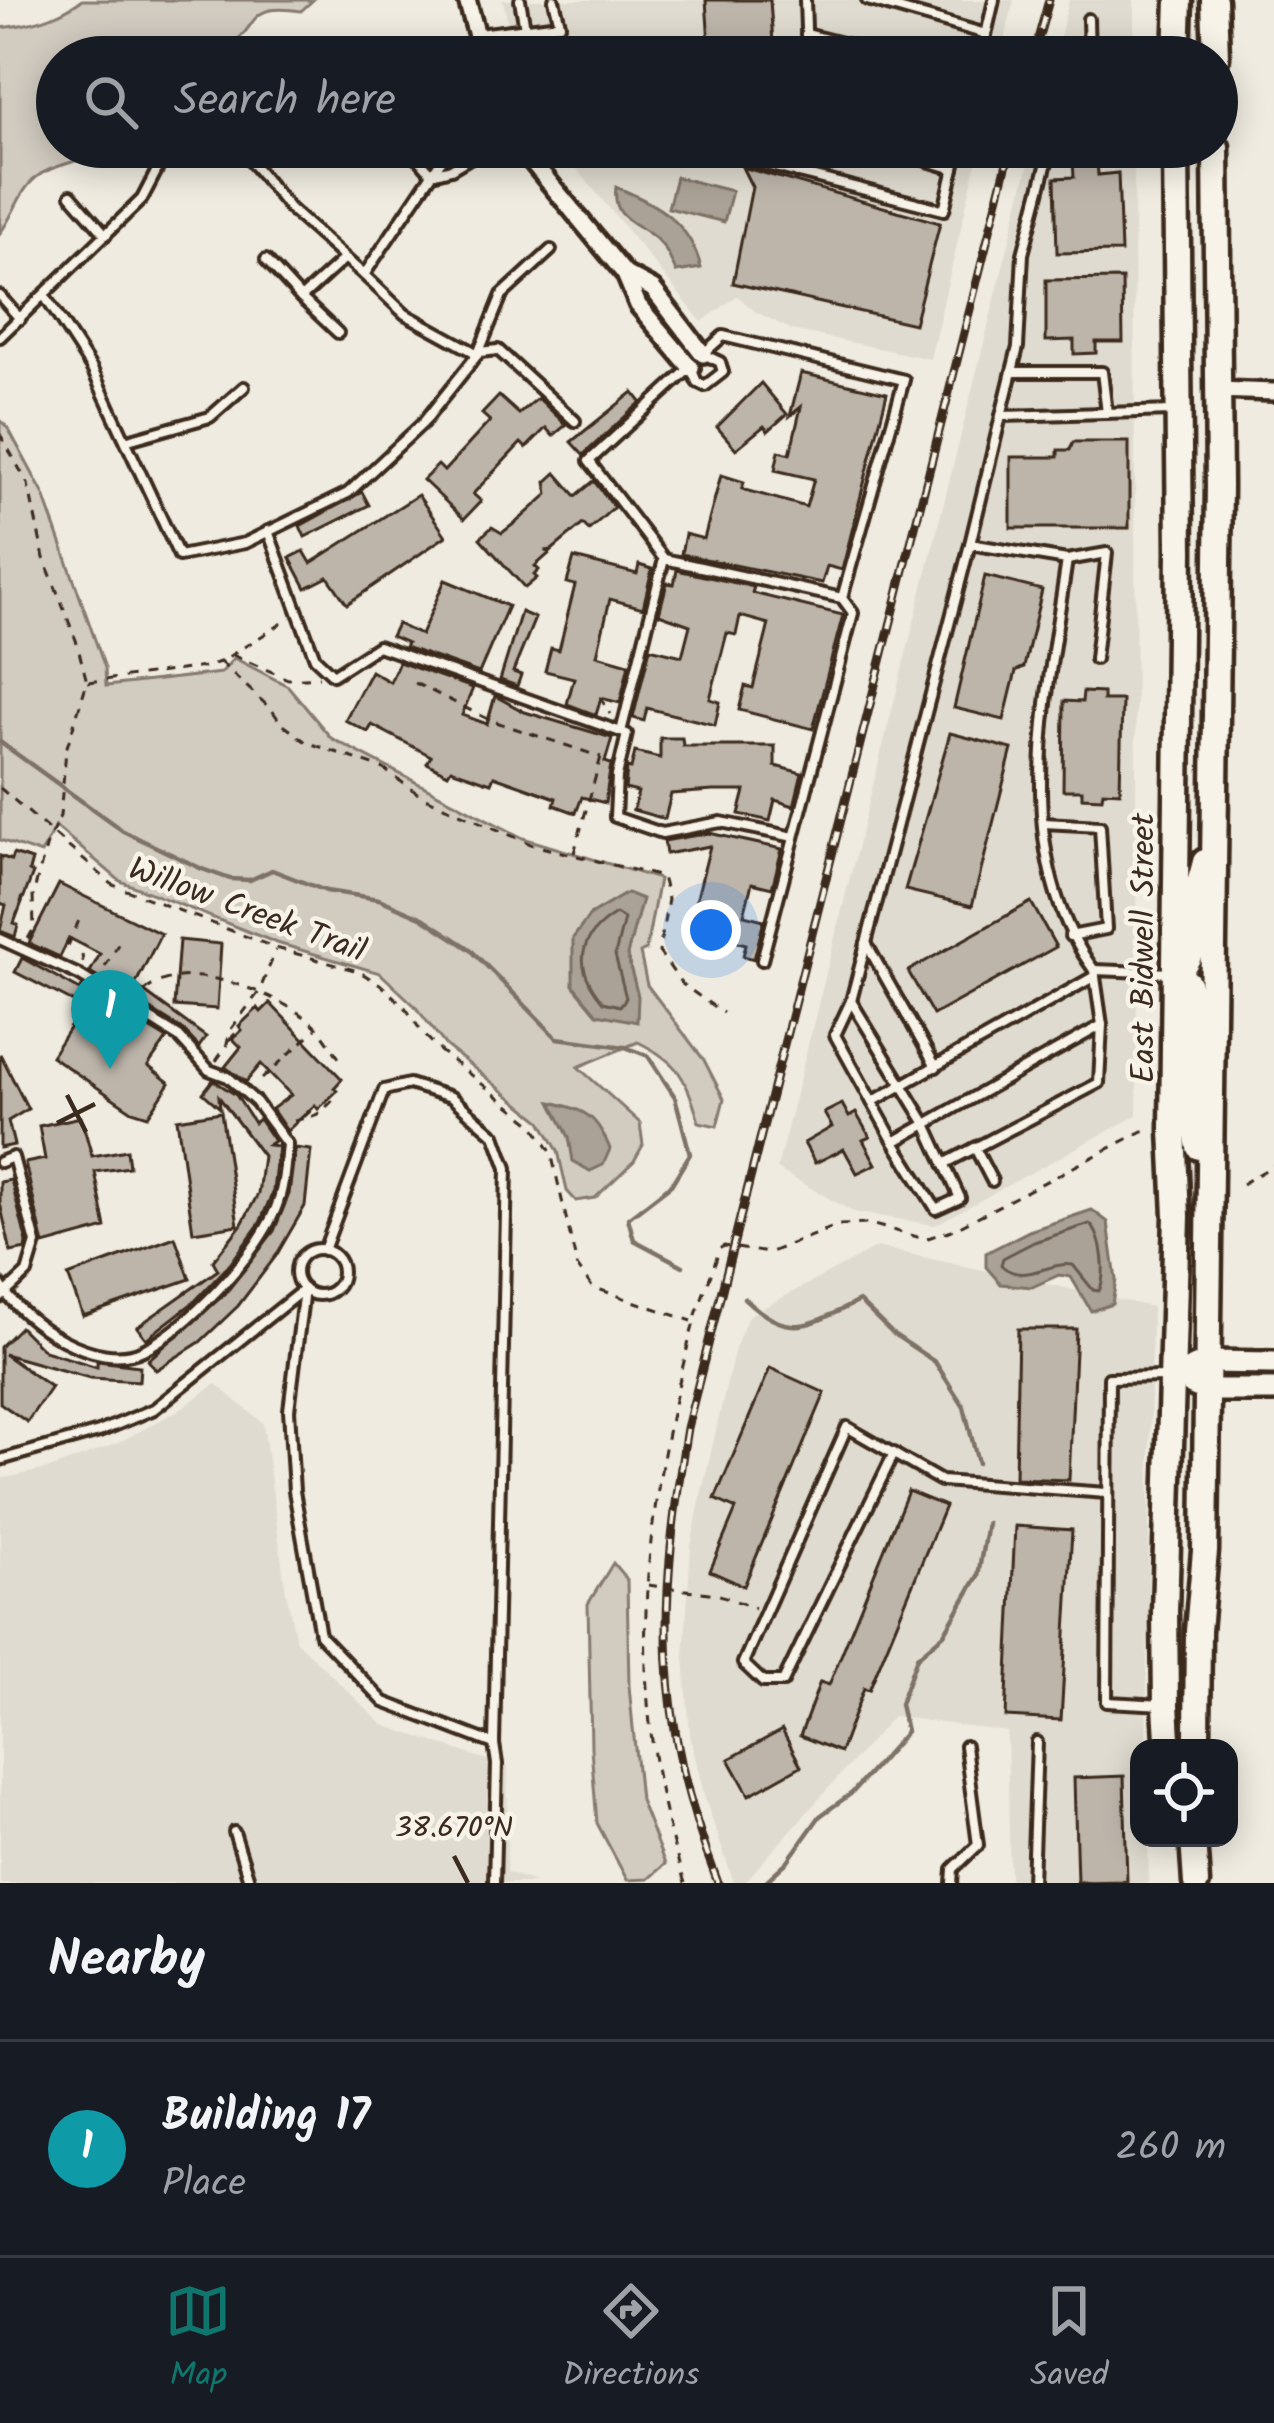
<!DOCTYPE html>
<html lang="en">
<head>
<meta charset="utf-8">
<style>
  body { margin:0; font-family:Kalam,sans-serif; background:#20242c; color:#f1f3f6 }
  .controls { position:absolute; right:36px; bottom:36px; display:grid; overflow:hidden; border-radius:24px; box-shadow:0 6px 30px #0003 }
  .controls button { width:108px; height:108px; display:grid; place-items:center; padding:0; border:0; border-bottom:3px solid #363941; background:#171b24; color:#f1f3f6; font:60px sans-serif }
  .you { position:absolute; left:711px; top:930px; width:42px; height:42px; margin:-30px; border:9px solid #fff; border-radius:50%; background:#1a73e8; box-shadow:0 0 0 18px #1a73e833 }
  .badge { display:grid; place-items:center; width:78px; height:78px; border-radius:50%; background:#0f766e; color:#fff; font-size:39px; font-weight:700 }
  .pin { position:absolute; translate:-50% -99px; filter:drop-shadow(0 3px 6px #0008) }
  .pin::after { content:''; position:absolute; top:63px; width:42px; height:36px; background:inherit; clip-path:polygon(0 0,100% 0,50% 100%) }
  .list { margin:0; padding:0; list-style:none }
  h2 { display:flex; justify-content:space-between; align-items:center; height:156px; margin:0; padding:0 48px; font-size:51px }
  h2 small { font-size:39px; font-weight:400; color:#9ea1a6 }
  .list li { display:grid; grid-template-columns:78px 1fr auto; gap:36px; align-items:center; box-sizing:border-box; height:216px; padding:0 48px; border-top:3px solid #363941 }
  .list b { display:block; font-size:45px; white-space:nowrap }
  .list p { margin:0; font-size:39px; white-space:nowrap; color:#9ea1a6 }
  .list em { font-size:39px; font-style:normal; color:#9ea1a6 }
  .icon { flex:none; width:66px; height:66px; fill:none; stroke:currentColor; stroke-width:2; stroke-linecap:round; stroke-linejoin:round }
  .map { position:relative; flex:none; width:1274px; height:1883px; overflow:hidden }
  .search { position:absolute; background:#171b24; box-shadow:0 6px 30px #0003; left:36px; right:36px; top:36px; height:132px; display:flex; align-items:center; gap:30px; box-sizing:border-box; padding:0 42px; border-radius:66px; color:#9ea1a6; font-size:45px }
  .sheet { height:372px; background:#171b24 }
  nav { display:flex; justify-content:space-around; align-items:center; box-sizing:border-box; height:168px; border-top:3px solid #363941; background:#171b24; font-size:33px; color:#9ea1a6 }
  nav a { display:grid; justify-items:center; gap:6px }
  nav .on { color:#0f766e }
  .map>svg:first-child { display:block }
  .built { fill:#e0dbd0 }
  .green { fill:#d1cbc0; stroke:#867a6f; stroke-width:3 }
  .water { fill:#aaa296; stroke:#7e7266; stroke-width:3 }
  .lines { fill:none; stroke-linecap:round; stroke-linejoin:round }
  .shore { stroke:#675a4e; stroke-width:3 }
  .stream { stroke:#7e7266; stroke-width:4.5 }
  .building { fill:#bdb5aa; stroke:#3b2a1e; stroke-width:3 }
  .lane-casing { stroke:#3b2a1e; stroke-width:16 }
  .street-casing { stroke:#3b2a1e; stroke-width:24 }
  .secondary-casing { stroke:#3b2a1e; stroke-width:30 }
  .primary-casing { stroke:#3b2a1e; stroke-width:33 }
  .path { stroke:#3b2a1e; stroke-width:3; stroke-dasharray:9 9; stroke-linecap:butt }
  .lane { stroke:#f7f3e8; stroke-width:8 }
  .street { stroke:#f7f3e8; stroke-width:15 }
  .secondary { stroke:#f7f3e8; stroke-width:21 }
  .primary { stroke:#f7f3e8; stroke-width:24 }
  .rail-casing { stroke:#3b2a1e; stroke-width:9 }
  .rail { stroke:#f7f3e8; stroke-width:4.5; stroke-dasharray:14; stroke-linecap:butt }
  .ticks { fill:none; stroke:#3b2a1e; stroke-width:4.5 }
  .labels { text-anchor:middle; stroke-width:9; stroke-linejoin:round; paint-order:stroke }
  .street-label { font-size:33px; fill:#3b2a1e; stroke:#f7f3e8 }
  .ticks-label { font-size:30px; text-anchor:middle; fill:#3b2a1e; stroke:#f7f3e8; stroke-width:9; stroke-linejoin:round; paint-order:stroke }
</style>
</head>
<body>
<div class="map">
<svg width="1274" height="1883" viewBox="0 0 1274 1883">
  <rect width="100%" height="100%" fill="#efebe0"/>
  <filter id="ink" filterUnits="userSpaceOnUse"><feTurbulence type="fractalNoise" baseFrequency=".00833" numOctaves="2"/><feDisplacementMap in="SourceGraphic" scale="24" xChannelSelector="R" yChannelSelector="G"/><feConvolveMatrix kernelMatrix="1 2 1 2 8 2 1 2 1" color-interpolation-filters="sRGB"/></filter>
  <g filter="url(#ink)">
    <!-- built -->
    <g class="built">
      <path d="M503,0H1014L1001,57H515Z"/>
      <path d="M1069,0H1134V57H1055Z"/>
      <path d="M559,147H980L930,359L792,330L756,312L737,296L702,322Z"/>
      <path d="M1033,147H1134L1137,1115L935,1225L853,1212L777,1169Z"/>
      <path d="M877,1247L1152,1307L1146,1748H1139V1838H1148L1149,1883H1010L1007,1732L893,1716L744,1883H734L705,1799L690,1735L684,1656L691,1546L702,1491L735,1348L748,1316Z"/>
      <path d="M216,1384L263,1423L286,1592L296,1641L383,1725L508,1767L507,1872L537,1883H0V1479L52,1468L118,1443L177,1411Z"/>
    </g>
    <!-- green -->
    <g class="green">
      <path d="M82,0H313L301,11C242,2 263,28 224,49C193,66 97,57 57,57V147H99C82,165 57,162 38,176C19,190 14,216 0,233V28C33,24 55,19 82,0Z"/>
      <path d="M0,420L8,428L44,495L105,668L106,686L221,673L234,658L288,686L331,738L523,838L659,879L646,950L640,953L647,985L704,1060L724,1099L717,1126L699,1122C686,1078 679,1062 638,1042L578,1067L640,1123L643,1145L634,1161L595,1198L576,1201L567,1191L558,1151L541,1121L446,1046L415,1006L380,973L277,943L120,881L55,826L41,854L0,840Z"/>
      <path d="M613,1563L627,1580L629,1686L640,1800L665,1864L648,1879L627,1880L597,1823L591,1748L588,1604Z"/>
    </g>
    <!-- water -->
    <g class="water">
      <path d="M676,177L732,191L724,222L668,208Z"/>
      <path d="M616,187C657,204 690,222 701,268L676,272C671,260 665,246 655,238C635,221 612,220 616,187Z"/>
      <path d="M627,893L642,899L627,955L638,996L637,1022L597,1014L573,985V938L590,915Z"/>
      <path d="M551,1102C586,1110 597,1116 610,1149L603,1165L590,1171L573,1161L569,1137Z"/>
      <path d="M1092,1210L1108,1222L1116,1280L1112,1304L1091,1311L1071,1277L1059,1275L1032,1287L1001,1284L986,1267V1253L1029,1231Z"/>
    </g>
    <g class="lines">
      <!-- shore -->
      <g class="shore">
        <path d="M616,914L624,919L615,955L626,998L620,1006L603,1002C574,968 576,938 616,914Z"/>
        <path d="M1090,1224C1103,1237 1107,1275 1099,1291L1093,1290L1073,1265C1047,1261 1024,1286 1001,1265L1003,1258L1034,1242Z"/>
      </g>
      <!-- stream -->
      <g class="stream">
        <path d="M0,742L123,831L202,869L230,879L250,880L272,870L326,891L379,899L423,918L470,949L557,1038L625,1047L648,1056L675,1097L690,1154L671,1185L628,1218L634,1240L683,1266"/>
        <path d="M744,1298C790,1341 808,1326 859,1301L892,1333L935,1362L964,1407L978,1463"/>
        <path d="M764,1883L787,1862L820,1816L852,1793L906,1732L900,1704L917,1657L944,1634L978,1576L987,1523"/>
      </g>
    </g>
    <!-- building -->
    <g class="building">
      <path d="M706,0H770L774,57H710Z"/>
      <path d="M1073,160L1097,161L1098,175L1118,173L1121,252L1057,253L1055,178L1074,177Z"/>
      <path d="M742,167L940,223L914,324L733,283L752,187Z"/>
      <path d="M1122,279L1123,342H1096V353L1074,354V340L1046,341V280Z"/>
      <path d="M801,373L887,393L842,570L827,566L822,583L681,554L685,534L704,539L721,475L744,482L742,489L806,507L814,479L775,470L779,451L790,454L801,407L790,416Z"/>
      <path d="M761,383L787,414L768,431L764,426L736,449L717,427Z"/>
      <path d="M633,392L641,402L583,455L571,442Z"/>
      <path d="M499,396L519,414L538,398L566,425L553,436L546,428L526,448L521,443L473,494L481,501L464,519L423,480L438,465L444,471L490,421L482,414Z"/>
      <path d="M1073,442H1129V528H1011V457H1058V450H1070Z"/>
      <path d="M556,473L576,496L594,481L614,507L589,530L583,524L552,550L545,551L551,552L535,566L539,570L534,575L537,578L525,588L480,538L492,527L502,533L520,519L548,494L546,482Z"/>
      <path d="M362,492L369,505L305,537L300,526Z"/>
      <path d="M418,495L446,536L347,604L328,577L306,588L290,558L304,551L311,563Z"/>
      <path d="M574,558L637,574L639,565L652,569L643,608L610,599L597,655L629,664L620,703L601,698L596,715L567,704L574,678L545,671L551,648L559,650L575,585L567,583Z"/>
      <path d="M677,570L754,587L752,593L843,615L813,729L739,710L745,686L753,688L769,624L740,616L736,635L727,633L710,699L720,702L715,725L647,708L644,721L633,718L650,648L682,656L690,625L659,614L667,583L674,584Z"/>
      <path d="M985,576L1042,590L1024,667L1016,671L1004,720L954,708Z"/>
      <path d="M445,580L508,606L479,673L405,647L407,643L391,636L397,624L421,635Z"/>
      <path d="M521,612L535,618L513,672L521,675L517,686L500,680Z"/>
      <path d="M399,662L473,688L462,715L487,724L495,696L525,712L612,738L605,762L611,764L605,803L582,797L576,813L554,805L556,798L494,776L491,783L451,769L448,774L427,763L431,756L372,725L368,732L345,720L371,671L390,682Z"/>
      <path d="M1083,692L1103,693V700H1122L1120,792L1103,791L1102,798L1082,797V790H1063L1064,701L1082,702Z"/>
      <path d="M950,733L1012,749L972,906L905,890Z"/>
      <path d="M660,738H682L683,746H775V766L802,773L794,806L775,800L770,821L739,814L745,791H713L671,794L665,819L633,810L638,792L625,789L627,768L631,769L635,752L660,758Z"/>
      <path d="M709,833L782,849L772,888L752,883L744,915L764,920L754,959L743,956L746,944L689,929L710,846L666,854L664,841Z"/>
      <path d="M13,854L32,860L29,871L33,873L14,923L18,925L15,937L0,931L6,905L0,903V856L11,860Z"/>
      <path d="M59,884L161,934L135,985L206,1037L199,1047L183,1030L90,972L100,954L69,938L60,957L29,943Z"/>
      <path d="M1031,902L1056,947L933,1015L908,971Z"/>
      <path d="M179,940L221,944L217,1009L174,1006Z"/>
      <path d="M22,958L80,990L82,987L167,1039L148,1066L170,1083L148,1116L132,1111L51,1056L83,1007L15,972Z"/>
      <path d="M270,1003L342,1079L334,1088L337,1091L318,1109L315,1105L287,1131L272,1109L291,1095L261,1064L246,1082L225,1067L241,1047L233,1039L242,1030L239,1026L258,1008L261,1012Z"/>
      <path d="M0,1054L28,1109L8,1121L14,1145L0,1148Z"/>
      <path d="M213,1080L236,1095L254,1123L259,1119L274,1141L268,1145L278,1146L273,1191L260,1223L231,1263L194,1302L146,1339L137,1327L218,1270L213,1261L242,1224L258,1194L263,1156L219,1097L220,1108L203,1093Z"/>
      <path d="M842,1104L849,1117L856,1113L870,1137L863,1140L876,1164L857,1173L844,1149L815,1163L804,1143L832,1127L824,1113Z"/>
      <path d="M221,1112L238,1225L193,1232L177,1119Z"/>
      <path d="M81,1117L92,1156L127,1150L129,1167L95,1172L106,1228L44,1245L25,1163L45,1159L39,1126Z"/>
      <path d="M295,1148L311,1150L305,1206L276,1256L238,1306L200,1342L156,1370L148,1360L225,1294L274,1231L289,1194Z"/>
      <path d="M11,1180L27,1243L26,1249L11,1252L0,1203V1182Z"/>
      <path d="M175,1237L190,1279L83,1316L68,1276Z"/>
      <path d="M20,1327L44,1351L97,1367V1361L140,1366L139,1381L90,1378L4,1354L51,1387L27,1422L0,1403V1347Z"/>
      <path d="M1018,1329H1076L1069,1480L1015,1478Z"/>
      <path d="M770,1368L825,1393L744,1586L710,1571L736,1509L715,1499Z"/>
      <path d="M908,1491L945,1506L869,1690L864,1688L840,1752L800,1736L820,1682L829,1685Z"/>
      <path d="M1015,1526L1072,1530L1061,1720L1006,1717Z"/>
      <path d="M782,1730L801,1766L749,1795L729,1759Z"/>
      <path d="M1124,1776L1127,1881L1077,1882L1074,1778Z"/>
    </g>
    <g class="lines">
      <!-- lane casing -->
      <g class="lane-casing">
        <g id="lane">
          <path d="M520,0L525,28"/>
          <path d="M805,0L807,57"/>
          <path d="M867,0L986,34"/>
          <path d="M1088,19L1089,57"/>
          <path d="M478,34L560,24L554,0"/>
          <path d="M806,34L897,57"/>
          <path d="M981,57L994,0"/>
          <path d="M239,147L290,209L364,275L432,174L412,151L416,147"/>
          <path d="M451,147L432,174L451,169L488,147"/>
          <path d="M697,147L944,210L959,147"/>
          <path d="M882,147L954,169"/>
          <path d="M797,173L805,147"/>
          <path d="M71,195L106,235"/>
          <path d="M266,260L301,298"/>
          <path d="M44,295L92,369L179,556L245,543L348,493L423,423L478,354L405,314L364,275"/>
          <path d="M0,296L20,319"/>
          <path d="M338,333L301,298L345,258"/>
          <path d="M0,337L142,199L169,147"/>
          <path d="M480,352L498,350L575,421"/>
          <path d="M478,354L502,295L551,250"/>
          <path d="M690,368L589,461L664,559L842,598L853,613L762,960"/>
          <path d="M691,368L697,382L705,386L723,372L720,362L703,354L723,336L904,380L842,598"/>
          <path d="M1012,372H1102L1107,413"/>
          <path d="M1001,416L1018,347L1023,254L1051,147"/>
          <path d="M128,440L210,417L244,387"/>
          <path d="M268,531L315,658L333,675L378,646L621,732L627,734L617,776L615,817L662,833L721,822L794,837"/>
          <path d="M970,544L1001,416L1173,411"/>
          <path d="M1067,560L1107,553L1095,659"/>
          <path d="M621,732L664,559"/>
          <path d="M1044,823L1100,826L1106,929L1070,936"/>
          <path d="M0,939L79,975L179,1037L209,1070L228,1077L256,1102L287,1144C285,1165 284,1188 276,1208C257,1255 188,1328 143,1350C97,1372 22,1323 0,1284"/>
          <path d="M866,943L936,1067"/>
          <path d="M851,1001L970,544L1067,560C1048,693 1008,854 1094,970"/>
          <path d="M872,1102L1095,976"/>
          <path d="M894,1142L835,1035L851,1001L926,1124L960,1198L936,1209L894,1142L1102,1025L1094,970L1172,973"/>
          <path d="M975,1148L992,1181"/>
          <path d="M0,1162L13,1157L36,1243L27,1273L0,1298"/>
          <path d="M944,1164L1099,1083L1102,1025"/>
          <circle cx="319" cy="1272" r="23"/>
          <path d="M894,1453L783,1682H763L743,1663L847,1427L941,1481L1107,1493"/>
          <path d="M0,1460L99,1432L154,1409L304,1289L289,1410L294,1491L320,1635L384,1702L494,1744L507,1168L495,1135L451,1097L409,1084L384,1090L324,1250"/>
          <path d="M1164,1705L1107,1702L1109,1378L1168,1377"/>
          <path d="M494,1744L497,1764L494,1883"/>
          <path d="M234,1832L250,1883"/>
          <path d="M952,1883L953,1869L978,1845L965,1746"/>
          <path d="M1032,1883L1037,1742"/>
        </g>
      </g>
      <!-- street casing -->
      <g class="street-casing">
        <g id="street">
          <path d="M467,0L483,57"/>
          <path d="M520,147L625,274L638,305L691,368"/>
          <path d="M625,274L653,289L703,354"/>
          <path d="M1217,390L1274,392"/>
        </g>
      </g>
      <!-- secondary casing -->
      <g class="secondary-casing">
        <g id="secondary">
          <path d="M1173,1377L1207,1362L1274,1363"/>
          <path d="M1192,1384L1206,1390H1274"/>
        </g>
      </g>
      <!-- primary casing -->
      <g class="primary-casing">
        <g id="primary">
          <path d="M1214,0L1216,57"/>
          <path d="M1177,57L1179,0"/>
          <path d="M1199,1147L1191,1104L1193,1002L1188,983L1175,973C1200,954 1191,929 1195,901C1197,888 1202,875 1205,862"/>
          <path d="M1173,1748L1168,1739L1166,1705L1165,1611L1177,1216L1173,1130L1180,552L1176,147"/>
          <path d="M1193,1748L1197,1737L1198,1631L1205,1551L1219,486L1216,147"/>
          <path d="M1193,1838L1196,1883"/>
        </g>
      </g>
      <!-- path -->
      <g class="path">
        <path d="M0,434L28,484L44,558L76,640L87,682L66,750L60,816L47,844L33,895L34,928L28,939"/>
        <path d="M233,655L288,679L319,677"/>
        <path d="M220,662L272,710L281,723L306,742L382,768L423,797L533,845L662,877L668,899L659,952L682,984L723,1013"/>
        <path d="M88,682L204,667L220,662L286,621"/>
        <path d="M415,683L490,720L601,757"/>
        <path d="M600,697L610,714"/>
        <path d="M0,788L113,885L276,948L358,971L380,984L405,1007L421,1031L440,1051L533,1124L551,1152L577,1266L592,1287L692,1321"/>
        <path d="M574,853L601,757"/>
        <path d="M15,920L23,896"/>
        <path d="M68,946L80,918"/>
        <path d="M82,955L83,962"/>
        <path d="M105,967L121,939"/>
        <path d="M145,991C184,956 273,992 310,1021C322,1031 330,1045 339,1058"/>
        <path d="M229,1040L241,1028"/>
        <path d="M216,1061L226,1047L231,1029L259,992L276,950"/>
        <path d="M262,1079L316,1029"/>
        <path d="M304,1117L316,1106"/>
        <path d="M294,1121C318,1114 315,1119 335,1098L331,1095"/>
        <path d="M1242,1184L1274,1165"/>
        <path d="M648,1585L717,1594L755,1608"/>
        <path d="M685,1883C621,1692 643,1517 693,1326C699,1300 713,1275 719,1249L724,1246L768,1253L839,1225L870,1224L925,1239L952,1230L1143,1131H1153"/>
      </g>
      <!-- lane -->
      <use href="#lane" class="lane"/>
      <!-- street -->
      <use href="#street" class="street"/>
      <!-- secondary -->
      <use href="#secondary" class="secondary"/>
      <!-- primary -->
      <use href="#primary" class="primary"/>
      <!-- rail casing -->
      <g class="rail-casing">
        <g id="rail">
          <path d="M1033,57L1049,0"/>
          <path d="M718,1883C653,1715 659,1603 687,1428L1011,147"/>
        </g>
      </g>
      <!-- rail -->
      <use href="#rail" class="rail"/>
    </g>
  </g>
  <!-- ticks -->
  <path class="ticks" d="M67,1095L86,1132M57,1123L95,1104M454,1856L468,1883"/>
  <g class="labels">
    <!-- street labels -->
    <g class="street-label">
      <text transform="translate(248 908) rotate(20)" y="12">Willow Creek Trail</text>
      <text transform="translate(1142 948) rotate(-90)" y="12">East Bidwell Street</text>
    </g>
  </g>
  <g class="ticks-label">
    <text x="454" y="1837">38.670°N</text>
  </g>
</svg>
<div class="controls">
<button><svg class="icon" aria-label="locate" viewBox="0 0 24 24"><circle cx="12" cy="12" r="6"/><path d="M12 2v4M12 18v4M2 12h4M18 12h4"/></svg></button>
</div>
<div class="you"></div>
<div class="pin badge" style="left:110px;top:1069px;background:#0f9aa8">1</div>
<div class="search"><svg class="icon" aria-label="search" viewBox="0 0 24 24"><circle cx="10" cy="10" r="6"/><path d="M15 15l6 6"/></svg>Search here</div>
</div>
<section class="sheet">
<h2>Nearby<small></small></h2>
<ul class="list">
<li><span class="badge" style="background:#0f9aa8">1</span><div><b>Building 17</b><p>Place</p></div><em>260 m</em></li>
</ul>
</section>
<nav>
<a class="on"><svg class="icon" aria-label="map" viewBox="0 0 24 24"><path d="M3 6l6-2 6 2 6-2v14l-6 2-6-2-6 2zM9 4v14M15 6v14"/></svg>Map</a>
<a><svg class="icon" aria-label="directions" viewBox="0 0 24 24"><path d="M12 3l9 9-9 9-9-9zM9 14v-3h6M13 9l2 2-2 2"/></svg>Directions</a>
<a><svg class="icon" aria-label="saved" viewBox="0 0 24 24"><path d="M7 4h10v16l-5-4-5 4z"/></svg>Saved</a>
</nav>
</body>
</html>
